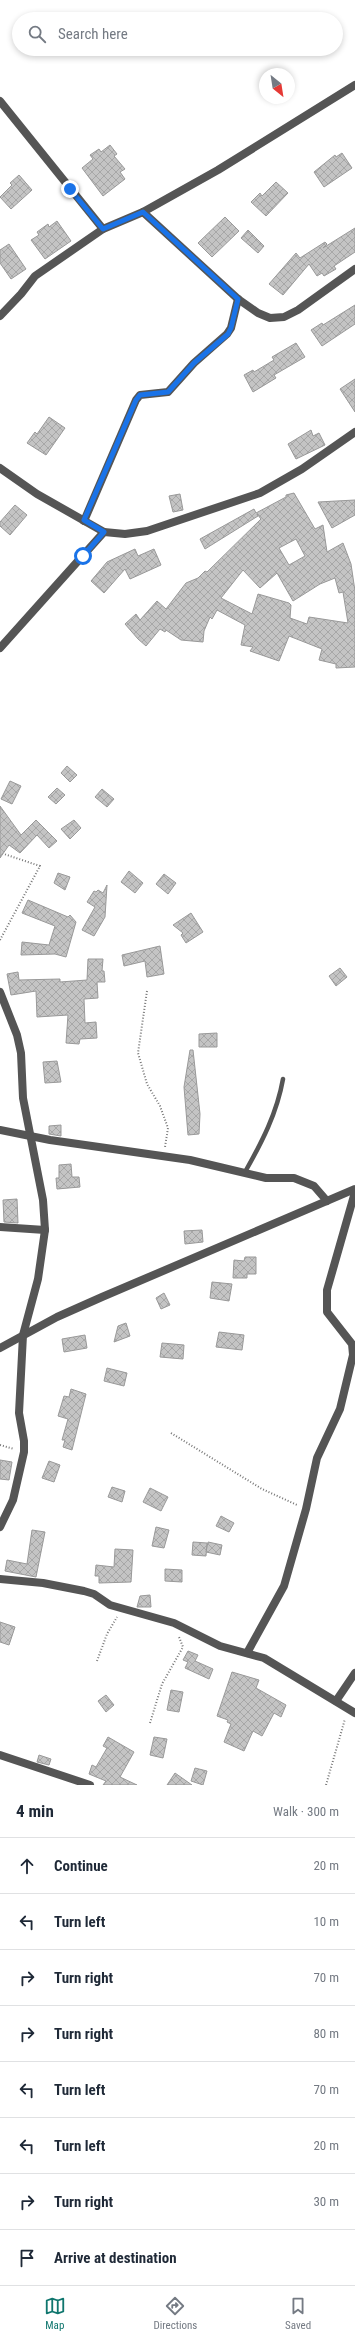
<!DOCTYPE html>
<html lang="en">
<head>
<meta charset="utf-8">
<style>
  body { margin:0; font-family:"Roboto Condensed",sans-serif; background:#f2f2f3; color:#1f2937 }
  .compass { position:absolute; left:259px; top:68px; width:36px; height:36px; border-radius:50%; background:#fff; box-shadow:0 2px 6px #0003; rotate:150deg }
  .stop { position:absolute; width:12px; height:12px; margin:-9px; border:3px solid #1a73e8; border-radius:50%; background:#fff }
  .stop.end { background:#1a73e8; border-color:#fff; box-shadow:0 1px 4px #0008 }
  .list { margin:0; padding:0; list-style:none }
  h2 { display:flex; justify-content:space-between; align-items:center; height:52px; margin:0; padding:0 16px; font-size:17px }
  h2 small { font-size:13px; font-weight:400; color:#747a83 }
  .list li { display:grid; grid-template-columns:26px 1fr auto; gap:12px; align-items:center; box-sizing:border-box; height:56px; padding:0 16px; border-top:1px solid #e0e1e3 }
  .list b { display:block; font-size:15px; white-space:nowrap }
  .list em { font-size:13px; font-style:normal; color:#747a83 }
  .icon { flex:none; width:22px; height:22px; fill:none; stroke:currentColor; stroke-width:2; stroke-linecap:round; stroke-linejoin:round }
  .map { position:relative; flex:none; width:355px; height:1785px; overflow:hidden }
  .search { position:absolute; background:#fff; box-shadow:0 2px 6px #0003; left:12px; right:12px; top:12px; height:44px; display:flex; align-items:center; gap:10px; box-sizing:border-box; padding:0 14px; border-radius:22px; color:#747a83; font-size:15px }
  .sheet { height:500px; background:#fff }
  nav { display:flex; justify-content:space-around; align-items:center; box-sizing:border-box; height:56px; border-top:1px solid #e0e1e3; background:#fff; font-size:11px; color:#747a83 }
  nav a { display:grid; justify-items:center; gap:2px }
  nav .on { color:#0f766e }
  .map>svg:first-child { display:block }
  .building { fill:url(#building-cross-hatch); stroke:#999; fill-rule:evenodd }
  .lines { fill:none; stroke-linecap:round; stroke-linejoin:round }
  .path { stroke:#777; stroke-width:2; stroke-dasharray:1 2; stroke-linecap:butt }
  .service { stroke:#555; stroke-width:4.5 }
  .minor { stroke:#555; stroke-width:8 }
  .tertiary { stroke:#555; stroke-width:8 }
  .route { stroke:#1a73e8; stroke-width:5 }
</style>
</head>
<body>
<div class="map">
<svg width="355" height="1785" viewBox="0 0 355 1785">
  <defs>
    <pattern id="building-cross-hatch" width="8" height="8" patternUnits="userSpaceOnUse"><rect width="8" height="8" fill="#c4c4c4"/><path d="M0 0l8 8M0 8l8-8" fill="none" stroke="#a7a7a7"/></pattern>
  </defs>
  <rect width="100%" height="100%" fill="#fff"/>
  <!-- building -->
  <g class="building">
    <path d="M110,145L117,154L114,156L125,169L120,172L125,179L103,196L82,168L93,159L90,155L99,149L101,152Z"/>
    <path d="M342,153L352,168L324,187L314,172L335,155L336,157Z"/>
    <path d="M19,175L32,190L11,209L0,197L12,185L10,183Z"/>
    <path d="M276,182L288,193L266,216L251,202L260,193L262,196Z"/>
    <path d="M225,217L239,231L212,257L198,243Z"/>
    <path d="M57,221L71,241L45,259L31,240L39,235L37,232L48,224L49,227Z"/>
    <path d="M355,228V252L334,266L336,269L324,276L322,273L317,276L309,264L283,295L269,284L296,253L300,258L325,242L327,244L323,248Z"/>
    <path d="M248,230L264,246L258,253L241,238Z"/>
    <path d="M9,244L26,269L11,279L0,263V250Z"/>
    <path d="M355,305V324L322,346L311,330L322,323L323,325Z"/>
    <path d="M296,343L305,357L274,375L276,378L253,392L244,375L253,370L254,372L274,360L272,357Z"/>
    <path d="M355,379V412L340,389Z"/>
    <path d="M49,417L65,428L46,455L27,443L35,432L37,434Z"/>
    <path d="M311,430L313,436L319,433L325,445L296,459L288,444Z"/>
    <path d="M294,493L315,529L323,525L327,552L343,543L351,564L355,591V667L336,668V664L319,660L322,649L289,636L279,661L250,651L253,647L241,645L245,625L217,610L212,619L210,617L204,631L203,642L181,640L166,630L165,632L160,629L146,646L138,639L125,624L136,614L140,620L157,601L166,609L186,583L198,578L205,571L207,572L261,519L257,514L258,516L205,549L200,539L254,509L256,513L286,497V495ZM296,539L305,556L289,565L279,548ZM243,570L260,588L277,573L293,601L320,584L335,578L339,593L343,592L348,623L309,617L307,624L290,618L291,605L289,603L258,594L252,614L221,598Z"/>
    <path d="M180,494L183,510L173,512L169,496Z"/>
    <path d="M355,500V515L332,528L318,502Z"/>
    <path d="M15,505L27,515L10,535L0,526V522Z"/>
    <path d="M135,549L138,556L154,549L161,565L130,579L125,569L104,593L91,581L107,562Z"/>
    <path d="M67,766L77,775L70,782L61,773Z"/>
    <path d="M10,781L21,786L12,804L1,799Z"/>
    <path d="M57,788L65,795L56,804L48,797Z"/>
    <path d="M102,789L114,799L107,807L95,797Z"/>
    <path d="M0,806L21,835L36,820L57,841L49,848L37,835L20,853L9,845L0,858Z"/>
    <path d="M74,820L81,828L70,839L61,829Z"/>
    <path d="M129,871L143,883L135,893L121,882Z"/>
    <path d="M58,873L70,877L65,890L54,883Z"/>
    <path d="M164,874L176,883L168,894L156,884Z"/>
    <path d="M107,885L105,917L94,936L82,930L95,907L87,902L94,891L96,892L98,890L103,893Z"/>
    <path d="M28,900L68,917L70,915L76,922L66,957L55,954L21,955L22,942L49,945L55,926L22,913Z"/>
    <path d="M191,913L203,932L186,943L181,935L183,933L173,925Z"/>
    <path d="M160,946L164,974L147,977L145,961L124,966L122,955Z"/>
    <path d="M88,959H103L102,971H104L105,982H97L98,998L84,999L85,1023L96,1022L97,1038L80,1039L79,1044L66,1043L68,1015L37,1017L36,991L11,995L7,974L18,972L19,980L60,979V982L87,980Z"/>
    <path d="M340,968L347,977L336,986L329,976Z"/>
    <path d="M217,1033V1047H199V1034Z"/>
    <path d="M190,1050H193L200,1114L199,1134L188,1135L184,1087Z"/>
    <path d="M57,1061L61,1082L45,1083L43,1062Z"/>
    <path d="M61,1125V1136L49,1134V1126Z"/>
    <path d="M71,1164L72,1177H79L80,1187L57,1189L56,1178H59V1165Z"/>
    <path d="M17,1199L18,1223L4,1222L3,1200Z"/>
    <path d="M202,1230L203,1242L185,1244L184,1231Z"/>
    <path d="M245,1257H256V1274H247V1278H233L234,1260L244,1261Z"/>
    <path d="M212,1282L232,1284L229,1301L210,1298Z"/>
    <path d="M164,1293L170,1305L161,1309L156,1298Z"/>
    <path d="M126,1323L130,1336L114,1342L118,1326Z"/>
    <path d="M219,1332L244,1335L242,1350L216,1347Z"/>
    <path d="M85,1335L87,1348L64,1352L62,1339Z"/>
    <path d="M162,1343L184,1345L183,1359L160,1357Z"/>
    <path d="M107,1368L127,1373L124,1386L104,1381Z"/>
    <path d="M71,1389L86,1394L72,1450L63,1447L65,1440H62L68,1419L58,1416L64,1396L69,1397Z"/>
    <path d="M0,1460L12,1462L9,1480L0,1479Z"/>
    <path d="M49,1461L60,1465L54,1482L42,1478Z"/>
    <path d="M112,1487L125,1491L122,1502L108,1497Z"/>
    <path d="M150,1488L168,1497L161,1511L143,1502Z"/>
    <path d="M221,1516L234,1523L229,1532L216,1526Z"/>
    <path d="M156,1527L169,1530L164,1548L152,1546Z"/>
    <path d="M32,1530L45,1532L36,1577L5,1571L7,1560L27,1564Z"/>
    <path d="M193,1542L207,1543L206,1556L192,1555Z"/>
    <path d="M208,1542L222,1545L220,1555L206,1552Z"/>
    <path d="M115,1549L133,1550L131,1582L99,1583V1576H95L96,1565L114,1567Z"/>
    <path d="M165,1569L182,1570V1582L165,1581Z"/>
    <path d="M150,1595L151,1607H137L140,1596Z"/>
    <path d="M0,1622L15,1627L9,1645L0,1642Z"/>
    <path d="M188,1651L198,1655L195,1661L213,1669L209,1679L185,1668L188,1662L183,1660Z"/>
    <path d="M232,1672L259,1680L256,1688L286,1705L281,1717L274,1713L262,1736L253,1731L244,1751L224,1742L231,1724L227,1722L228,1720L217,1716Z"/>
    <path d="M171,1690L183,1692L179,1712L167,1710Z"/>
    <path d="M106,1695L114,1705L106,1712L98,1701Z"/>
    <path d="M108,1737L134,1752L120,1777L137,1785H103L106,1781L89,1774L92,1765L96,1767L107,1748L103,1746Z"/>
    <path d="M154,1737L167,1739L163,1758L150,1755Z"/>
    <path d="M39,1755L51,1759L49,1765L37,1762Z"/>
    <path d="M195,1768L207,1771L203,1785L191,1781Z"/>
    <path d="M175,1773L192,1785H167Z"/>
  </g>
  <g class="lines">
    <!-- path -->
    <g class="path">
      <path d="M0,940L40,866L4,854"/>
      <path d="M147,991L138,1053L147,1084L160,1106L168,1128L165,1147"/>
      <path d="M171,1433L262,1489L297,1505"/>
      <path d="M0,1445L14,1449"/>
      <path d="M97,1661L107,1634L117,1617"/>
      <path d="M150,1723L162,1684L183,1647L179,1637"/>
      <path d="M326,1785L345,1719"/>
    </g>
    <!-- service -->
    <path class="service" d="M245,1172C262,1142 277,1113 283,1079"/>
    <!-- minor -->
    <g class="minor">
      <path d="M0,101L103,229"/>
      <path d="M143,212L238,299L258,313L270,318L284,317L298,310L355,269"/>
      <path d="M0,316L21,294L35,276L103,229L143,212L218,170L355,85"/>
      <path d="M0,468L37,494L104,532"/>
      <path d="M84,521L136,400L140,395L168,392L194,363L227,334L231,328L238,299"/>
      <path d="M0,992L17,1035L21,1053L23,1098L43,1200L45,1230L38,1279L23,1335L19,1413L24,1441V1452L13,1500L0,1527"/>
      <path d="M0,1130L50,1140L190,1160L266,1178H294L314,1186L327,1201"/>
      <path d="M0,1227L45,1230"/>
      <path d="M0,1348L57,1317L102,1297L355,1189"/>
      <path d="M0,1579L43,1583L84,1591L94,1594L110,1605L174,1623L220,1646L264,1658L355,1713"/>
      <path d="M247,1653L284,1586L306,1509L317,1458L340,1409L353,1355L352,1344L327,1312V1290L355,1192"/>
      <path d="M336,1701L355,1673"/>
      <path d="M0,1755L90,1785"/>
    </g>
    <!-- tertiary -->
    <path class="tertiary" d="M0,648L104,532L125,534L147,531L260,493L302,469L355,432"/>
  </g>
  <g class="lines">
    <!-- route -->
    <path class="route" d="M70,189L103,229L143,212L238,299L231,328L228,334L194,363L168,392L140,395L136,400L84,520L104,532L83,556"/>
  </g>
</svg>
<svg class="compass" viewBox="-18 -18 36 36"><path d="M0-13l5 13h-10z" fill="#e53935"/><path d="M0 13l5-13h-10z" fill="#747a83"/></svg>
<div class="stop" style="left:83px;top:556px"></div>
<div class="stop end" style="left:70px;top:189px"></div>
<div class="search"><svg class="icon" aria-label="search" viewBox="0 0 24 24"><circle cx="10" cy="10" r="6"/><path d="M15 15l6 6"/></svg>Search here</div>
</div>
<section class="sheet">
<h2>4 min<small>Walk · 300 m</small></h2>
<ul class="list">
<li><svg class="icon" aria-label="ahead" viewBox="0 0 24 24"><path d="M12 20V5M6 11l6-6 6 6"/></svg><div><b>Continue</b></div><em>20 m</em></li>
<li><svg class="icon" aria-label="left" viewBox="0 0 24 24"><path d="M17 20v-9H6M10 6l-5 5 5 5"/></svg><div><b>Turn left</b></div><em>10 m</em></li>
<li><svg class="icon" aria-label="right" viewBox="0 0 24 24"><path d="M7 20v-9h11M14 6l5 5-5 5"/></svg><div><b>Turn right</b></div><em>70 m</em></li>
<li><svg class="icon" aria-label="right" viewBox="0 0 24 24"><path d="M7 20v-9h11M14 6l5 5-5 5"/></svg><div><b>Turn right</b></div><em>80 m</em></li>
<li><svg class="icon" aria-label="left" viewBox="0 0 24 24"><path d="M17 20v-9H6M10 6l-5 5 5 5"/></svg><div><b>Turn left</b></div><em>70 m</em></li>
<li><svg class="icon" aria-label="left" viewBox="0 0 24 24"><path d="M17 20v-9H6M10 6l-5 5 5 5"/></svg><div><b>Turn left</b></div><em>20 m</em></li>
<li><svg class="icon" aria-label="right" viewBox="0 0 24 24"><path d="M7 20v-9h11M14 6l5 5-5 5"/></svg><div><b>Turn right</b></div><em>30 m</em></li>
<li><svg class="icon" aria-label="arrive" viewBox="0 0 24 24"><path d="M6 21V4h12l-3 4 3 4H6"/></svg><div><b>Arrive at destination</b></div></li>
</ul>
</section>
<nav>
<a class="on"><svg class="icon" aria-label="map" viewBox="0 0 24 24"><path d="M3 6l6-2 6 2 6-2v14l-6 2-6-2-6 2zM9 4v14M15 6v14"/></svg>Map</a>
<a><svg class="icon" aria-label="directions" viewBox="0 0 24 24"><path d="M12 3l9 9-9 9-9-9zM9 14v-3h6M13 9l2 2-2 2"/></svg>Directions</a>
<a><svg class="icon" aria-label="saved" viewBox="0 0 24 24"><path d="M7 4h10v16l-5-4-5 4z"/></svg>Saved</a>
</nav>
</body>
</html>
